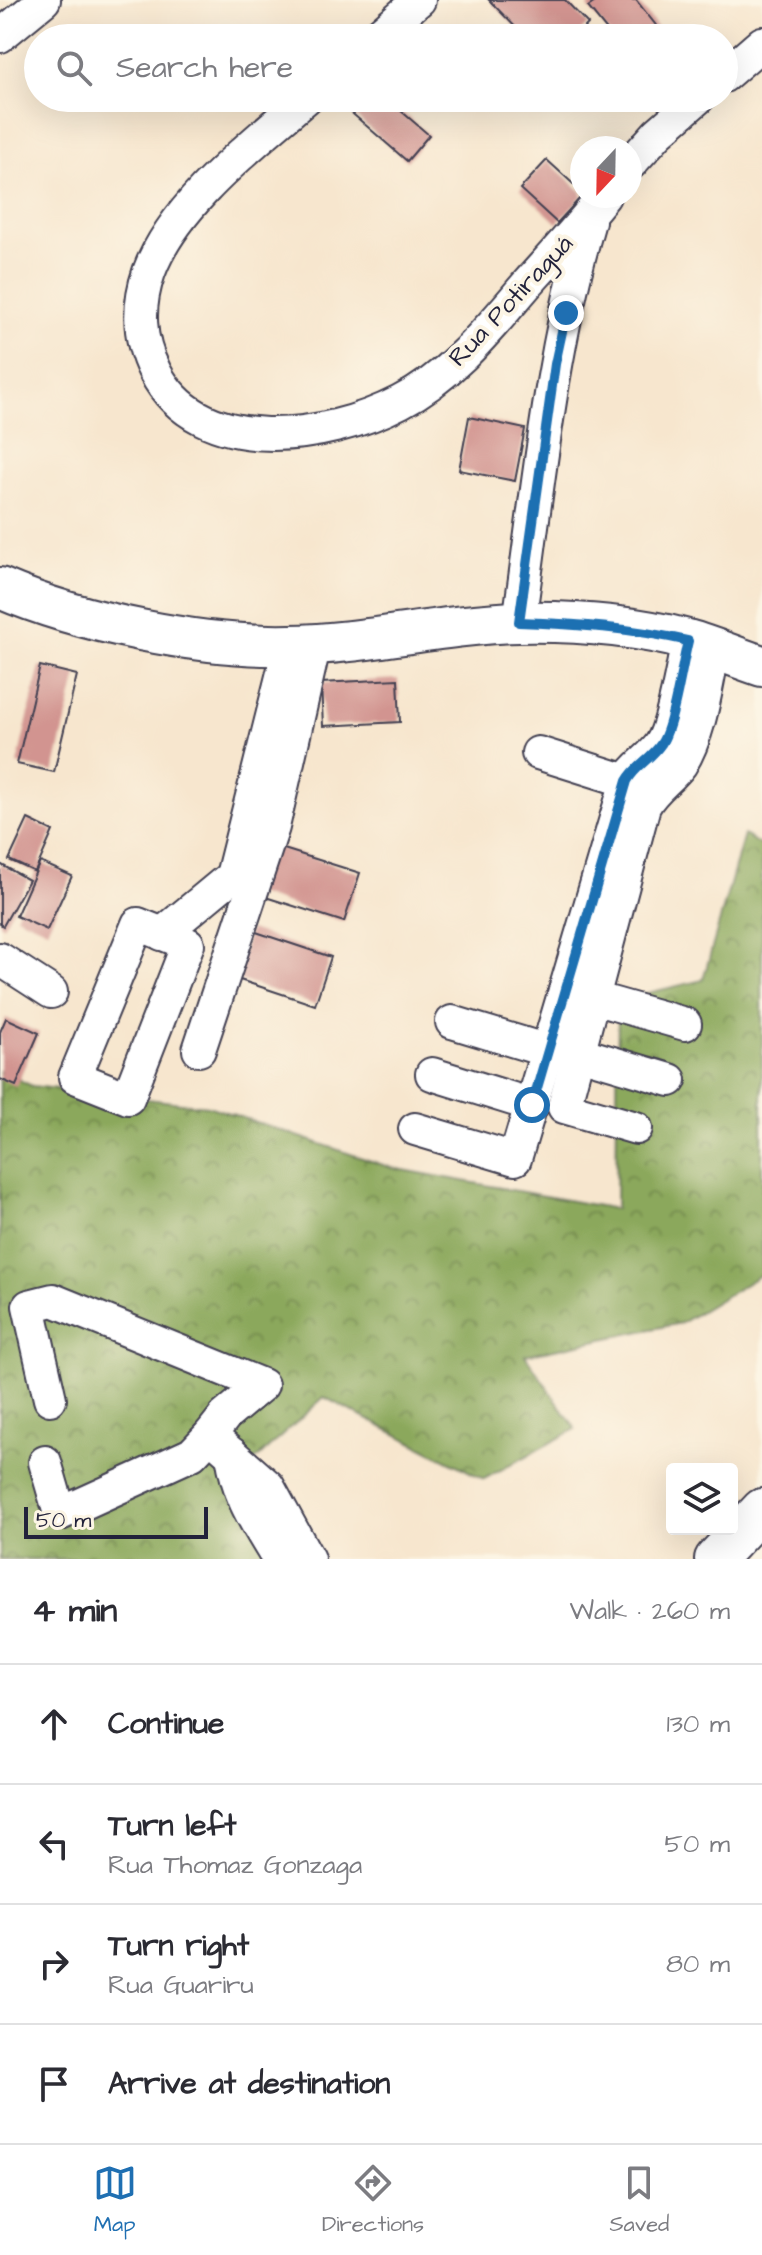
<!DOCTYPE html>
<html lang="en">
<head>
<meta charset="utf-8">
<style>
  body { margin:0; font-family:"Architects Daughter",sans-serif; background:#f7f7f7; color:#2b2b33 }
  .controls { position:absolute; right:24px; bottom:24px; display:grid; overflow:hidden; border-radius:8px; box-shadow:0 8px 32px #0002 }
  .controls button { width:72px; height:72px; display:grid; place-items:center; padding:0; border:0; border-bottom:2px solid #e1e1e2; background:#fff; color:#2b2b33; font:40px sans-serif }
  .compass { position:absolute; left:570px; top:136px; width:72px; height:72px; border-radius:50%; background:#fff; box-shadow:0 8px 32px #0002; rotate:202deg }
  .scale { position:absolute; left:24px; bottom:20px; width:184px; box-sizing:border-box; padding-left:8px; border:4px solid #22223b; border-top:0; font-size:22px; line-height:28px; white-space:nowrap; color:#22223b; -webkit-text-stroke:6px #fcf5e5; paint-order:stroke }
  .stop { position:absolute; width:24px; height:24px; margin:-18px; border:6px solid #1f6fb2; border-radius:50%; background:#fff }
  .stop.end { background:#1f6fb2; border-color:#fff; box-shadow:0 2px 8px #0008 }
  .list { margin:0; padding:0; list-style:none }
  h2 { display:flex; justify-content:space-between; align-items:center; height:104px; margin:0; padding:0 32px; font-size:34px }
  h2 small { font-size:26px; font-weight:400; color:#7c7c81 }
  .list li { display:grid; grid-template-columns:52px 1fr auto; gap:24px; align-items:center; box-sizing:border-box; height:120px; padding:0 32px; border-top:2px solid #e1e1e2 }
  .list b { display:block; font-size:30px; white-space:nowrap }
  .list p { margin:0; font-size:26px; white-space:nowrap; color:#7c7c81 }
  .list em { font-size:26px; font-style:normal; color:#7c7c81 }
  .icon { flex:none; width:44px; height:44px; fill:none; stroke:currentColor; stroke-width:2; stroke-linecap:round; stroke-linejoin:round }
  .map { position:relative; flex:none; width:762px; height:1559px; overflow:hidden }
  .search { position:absolute; background:#fff; box-shadow:0 8px 32px #0002; left:24px; right:24px; top:24px; height:88px; display:flex; align-items:center; gap:20px; box-sizing:border-box; padding:0 28px; border-radius:44px; color:#7c7c81; font-size:30px }
  .sheet { height:584px; background:#fff }
  nav { display:flex; justify-content:space-around; align-items:center; box-sizing:border-box; height:112px; border-top:2px solid #e1e1e2; background:#fff; font-size:22px; color:#7c7c81 }
  nav a { display:grid; justify-items:center; gap:4px }
  nav .on { color:#1f6fb2 }
  .map>svg:first-child { display:block }
  .forest { fill:url(#forest-crowns); stroke:#56654b; stroke-width:2 }
  .building { fill:#d29490 }
  .lines { fill:none; stroke-linecap:round; stroke-linejoin:round }
  .minor-casing { stroke:#423f51; stroke-width:36 }
  .major-casing { stroke:#423f51; stroke-width:44 }
  .minor { stroke:#fff; stroke-width:32 }
  .major { stroke:#fff; stroke-width:40 }
  .route { stroke:#1f6fb2; stroke-width:10 }
  .labels { text-anchor:middle; stroke-width:8; stroke-linejoin:round; paint-order:stroke }
  .street-label { font-size:26px; fill:#22223b; stroke:#fcf5e5 }
</style>
</head>
<body>
<div class="map">
<svg width="762" height="1559" viewBox="0 0 762 1559">
  <defs>
    <pattern id="forest-crowns" width="20" height="18" patternUnits="userSpaceOnUse" patternTransform="scale(2)"><rect width="20" height="18" fill="#8ba85b"/><path d="M2 6a3 3 0 1 1 6 0M12 15a3 3 0 1 1 6 0" fill="none" stroke="#71884c"/></pattern>
  </defs>
  <rect width="100%" height="100%" fill="#fcf5e5"/>
  <filter id="ink" filterUnits="userSpaceOnUse"><feTurbulence type="fractalNoise" baseFrequency=".0125" numOctaves="2"/><feDisplacementMap in="SourceGraphic" scale="16" xChannelSelector="R" yChannelSelector="G"/><feConvolveMatrix kernelMatrix="1 2 1 2 8 2 1 2 1" color-interpolation-filters="sRGB"/></filter>
  <filter id="wash" filterUnits="userSpaceOnUse"><feTurbulence type="fractalNoise" baseFrequency=".006" numOctaves="4" result="noise"/><feDisplacementMap in="SourceGraphic" scale="32" xChannelSelector="R" yChannelSelector="G"/><feGaussianBlur stdDeviation="1.8" result="paint"/><feColorMatrix in="noise" values="0 0 0 0 0 0 0 0 0 0 0 0 0 0 0 0 0 1.4 0 .05"/><feComposite in="paint" operator="in"/></filter>
  <g filter="url(#wash)">
    <rect width="100%" height="100%" fill="#f7e6ce"/>
    <!-- forest -->
    <path class="forest" d="M744,835L762,846V1274L681,1323L525,1355L576,1429L484,1479L324,1397L252,1463L301,1559H0V1071L32,1086L208,1106L392,1168L616,1209L618,1000L703,980Z"/>
    <g id="blocks">
      <!-- building -->
      <g class="building">
        <path d="M489,0H565L588,24L574,38H526Z"/>
        <path d="M598,0H636L666,38H613L588,7Z"/>
        <path d="M356,98H386L429,135L407,161L347,109Z"/>
        <path d="M547,160L582,192V196L557,223L520,189Z"/>
        <path d="M469,417L525,429L515,481L459,470Z"/>
        <path d="M40,666L77,675L54,772L17,764Z"/>
        <path d="M398,679L400,722L323,726L321,683Z"/>
        <path d="M28,819L53,831L35,872L9,860Z"/>
        <path d="M271,845L360,873L344,922L256,894Z"/>
        <path d="M40,862L72,876L47,930L16,916Z"/>
        <path d="M0,864L29,880L3,926L0,924Z"/>
        <path d="M250,930L331,957L315,1005L234,978Z"/>
        <path d="M6,1018L39,1033L16,1086L0,1079V1032Z"/>
      </g>
    </g>
  </g>
  <g filter="url(#ink)">
    <use href="#blocks" fill-opacity="0" stroke="#423f51" stroke-width="2"/>
    <g class="lines">
      <!-- minor casing -->
      <g class="minor-casing">
        <g id="minor">
          <path d="M0,36L44,0"/>
          <path d="M375,38L419,0"/>
          <path d="M724,76L762,43"/>
          <path d="M306,98C252,145 174,204 149,272C137,307 138,339 155,372C200,459 327,440 400,402C453,375 490,327 528,283C554,254 580,226 604,196"/>
          <path d="M630,164L658,133L698,98"/>
          <path d="M519,622C538,488 551,352 589,221"/>
          <path d="M538,753L627,781"/>
          <path d="M138,924L188,944L128,1098L75,1077Z"/>
          <path d="M162,934L232,876L290,645"/>
          <path d="M0,959L51,992"/>
          <path d="M593,998L685,1024"/>
          <path d="M452,1022L548,1051"/>
          <path d="M199,1050L273,827L315,643"/>
          <path d="M579,1053L670,1080"/>
          <path d="M432,1074L532,1105"/>
          <path d="M636,1128L564,1107L644,806C653,789 670,779 681,764C701,732 706,686 714,649"/>
          <path d="M415,1129L515,1159L627,781C636,765 651,759 661,744C674,724 682,667 688,641"/>
          <path d="M50,1399L29,1306L53,1300L262,1385L225,1416L210,1435L268,1486L308,1559"/>
          <path d="M232,1454C238,1498 256,1522 278,1559"/>
          <path d="M45,1462L60,1514L192,1454L210,1435"/>
        </g>
      </g>
      <!-- major casing -->
      <g class="major-casing">
        <g id="major">
          <path d="M0,588C81,623 201,647 290,645C367,644 442,624 519,622C575,621 634,626 688,640C713,647 737,658 762,666"/>
          <path d="M715,1559L762,1509"/>
        </g>
      </g>
      <!-- minor -->
      <use href="#minor" class="minor"/>
      <!-- major -->
      <use href="#major" class="major"/>
    </g>
  </g>
  <g class="lines" filter="url(#ink)">
    <!-- route -->
    <path class="route" d="M532,1105L627,781C636,765 651,759 661,744C673,727 682,665 688,641C631,628 577,624 519,622L555,364L566,313"/>
  </g>
  <g class="labels">
    <!-- street labels -->
    <g class="street-label">
      <text transform="translate(510 300) rotate(-47)" y="9">Rua Potiraguá</text>
    </g>
  </g>
</svg>
<div class="controls">
<button><svg class="icon" aria-label="layers" viewBox="0 0 24 24"><path d="M12 4l9 5-9 5-9-5zM3 14l9 5 9-5"/></svg></button>
</div>
<svg class="compass" viewBox="-18 -18 36 36"><path d="M0-13l5 13h-10z" fill="#e53935"/><path d="M0 13l5-13h-10z" fill="#7c7c81"/></svg>
<div class="scale">50 m</div>
<div class="stop" style="left:532px;top:1105px"></div>
<div class="stop end" style="left:566px;top:313px"></div>
<div class="search"><svg class="icon" aria-label="search" viewBox="0 0 24 24"><circle cx="10" cy="10" r="6"/><path d="M15 15l6 6"/></svg>Search here</div>
</div>
<section class="sheet">
<h2>4 min<small>Walk · 260 m</small></h2>
<ul class="list">
<li><svg class="icon" aria-label="ahead" viewBox="0 0 24 24"><path d="M12 20V5M6 11l6-6 6 6"/></svg><div><b>Continue</b></div><em>130 m</em></li>
<li><svg class="icon" aria-label="left" viewBox="0 0 24 24"><path d="M17 20v-9H6M10 6l-5 5 5 5"/></svg><div><b>Turn left</b><p>Rua Thomaz Gonzaga</p></div><em>50 m</em></li>
<li><svg class="icon" aria-label="right" viewBox="0 0 24 24"><path d="M7 20v-9h11M14 6l5 5-5 5"/></svg><div><b>Turn right</b><p>Rua Guariru</p></div><em>80 m</em></li>
<li><svg class="icon" aria-label="arrive" viewBox="0 0 24 24"><path d="M6 21V4h12l-3 4 3 4H6"/></svg><div><b>Arrive at destination</b></div></li>
</ul>
</section>
<nav>
<a class="on"><svg class="icon" aria-label="map" viewBox="0 0 24 24"><path d="M3 6l6-2 6 2 6-2v14l-6 2-6-2-6 2zM9 4v14M15 6v14"/></svg>Map</a>
<a><svg class="icon" aria-label="directions" viewBox="0 0 24 24"><path d="M12 3l9 9-9 9-9-9zM9 14v-3h6M13 9l2 2-2 2"/></svg>Directions</a>
<a><svg class="icon" aria-label="saved" viewBox="0 0 24 24"><path d="M7 4h10v16l-5-4-5 4z"/></svg>Saved</a>
</nav>
</body>
</html>
